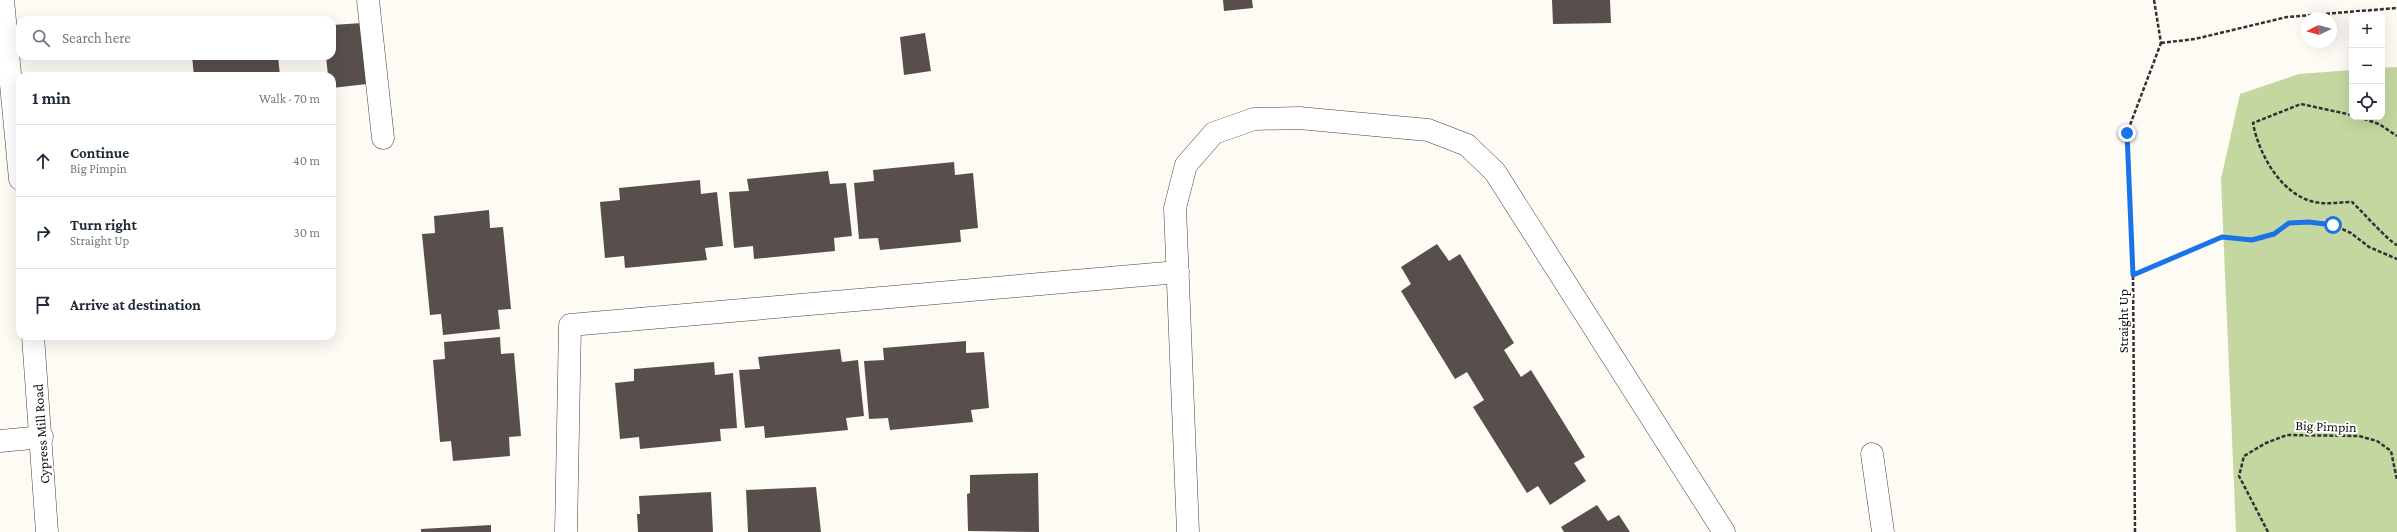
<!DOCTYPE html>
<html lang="en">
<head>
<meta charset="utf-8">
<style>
  body { margin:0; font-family:"Crimson Pro",serif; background:#f6f6f7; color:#1f2937 }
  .controls { position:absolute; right:12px; top:12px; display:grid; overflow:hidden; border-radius:8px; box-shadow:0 4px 16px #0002 }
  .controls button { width:36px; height:36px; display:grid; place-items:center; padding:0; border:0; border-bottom:1px solid #e0e1e3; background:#fff; color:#1f2937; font:20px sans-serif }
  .compass { position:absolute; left:2301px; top:12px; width:36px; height:36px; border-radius:50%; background:#fff; box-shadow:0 4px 16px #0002; rotate:264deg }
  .stop { position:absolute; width:12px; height:12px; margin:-9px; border:3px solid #1a73e8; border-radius:50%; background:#fff }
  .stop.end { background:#1a73e8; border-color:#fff; box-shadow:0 1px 4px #0008 }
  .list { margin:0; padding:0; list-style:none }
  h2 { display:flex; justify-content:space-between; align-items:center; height:52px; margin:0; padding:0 16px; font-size:17px }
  h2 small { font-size:13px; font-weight:400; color:#747a83 }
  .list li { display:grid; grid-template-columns:26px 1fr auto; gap:12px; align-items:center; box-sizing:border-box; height:72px; padding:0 16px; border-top:1px solid #e0e1e3 }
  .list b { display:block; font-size:15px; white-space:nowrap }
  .list p { margin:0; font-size:13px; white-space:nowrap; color:#747a83 }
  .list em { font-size:13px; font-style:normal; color:#747a83 }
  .icon { flex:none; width:22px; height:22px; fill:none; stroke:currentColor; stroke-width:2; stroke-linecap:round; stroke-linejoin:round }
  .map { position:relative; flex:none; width:2397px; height:532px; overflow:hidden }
  .search { position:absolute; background:#fff; box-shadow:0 4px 16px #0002; left:16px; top:16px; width:320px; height:44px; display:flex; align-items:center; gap:10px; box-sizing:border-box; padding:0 14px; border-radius:12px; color:#747a83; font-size:15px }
  .panel { position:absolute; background:#fff; box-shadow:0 4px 16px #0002; left:16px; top:72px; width:320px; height:268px; border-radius:12px }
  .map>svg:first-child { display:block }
  .forest { fill:#c4d7a0 }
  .building { fill:#584f4d }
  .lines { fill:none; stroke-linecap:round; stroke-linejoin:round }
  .minor-casing { stroke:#434343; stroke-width:23 }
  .path { stroke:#323232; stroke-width:2.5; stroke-dasharray:4 2; stroke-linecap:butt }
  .minor { stroke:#fff; stroke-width:22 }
  .route { stroke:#1a73e8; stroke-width:5 }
  .labels { text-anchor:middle; stroke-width:4; stroke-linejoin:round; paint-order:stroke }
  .street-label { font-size:14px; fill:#101010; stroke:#fff }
</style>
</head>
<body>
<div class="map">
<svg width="2397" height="532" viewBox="0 0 2397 532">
  <rect width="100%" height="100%" fill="#fefaf4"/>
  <!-- forest -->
  <path class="forest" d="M2397,67V532H2236L2221,179L2240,94L2299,74L2352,70V117H2382V68Z"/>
  <!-- building -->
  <g class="building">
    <path d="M1223,0H1252L1253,8L1224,11Z"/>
    <path d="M1552,0H1610L1611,23L1553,24Z"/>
    <path d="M362,23L367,84L332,88V76H328L326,56H332V25Z"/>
    <path d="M925,33L931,71L904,75L900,37Z"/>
    <path d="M192,56H278L280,76H194Z"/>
    <path d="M954,162L955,175L973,173L978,228L960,230L961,242L880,250L878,238L859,239L854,183L874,181L873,170Z"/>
    <path d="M828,171L830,184L846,183L852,236L834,238L835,251L754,259L753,246L734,248L729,192L749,191L747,179Z"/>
    <path d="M700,180L701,194L717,192L723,246L705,248L707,260L625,268L624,256L605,258L600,202L620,200L619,188Z"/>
    <path d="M489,210L490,228L503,227L511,309L498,310L500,329L443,335L441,314L430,315L422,234L435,233L434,216Z"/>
    <path d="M1437,244L1449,261L1460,254L1514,343L1504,350L1521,377L1531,370L1585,457L1574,463L1586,481L1550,505L1538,486L1527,493L1473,407L1484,400L1467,372L1455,379L1401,291L1411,284L1401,267Z"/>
    <path d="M500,337L501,354L514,353L521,436L509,437L510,456L453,461L451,441L440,442L433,360L445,359L444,342Z"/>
    <path d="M966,341V353L984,352L989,408L971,410L973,422L890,430L888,418L869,419L864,361L884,360L883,348Z"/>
    <path d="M840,349L842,362L858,360L864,416L846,418L848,430L765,438L764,426L745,428L739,370L760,369L758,357Z"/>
    <path d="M714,362L715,375L733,373L737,428L720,429L721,441L640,449L639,437L620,439L615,383L634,381V369Z"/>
    <path d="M1038,473L1039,532L968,531L967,494L970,493V475Z"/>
    <path d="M816,487L821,532H748L746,490Z"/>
    <path d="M711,492L713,532H638L637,514H640L639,496Z"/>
    <path d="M1597,505L1608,521L1619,515L1630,532H1564L1561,527Z"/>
    <path d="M491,525V532H421V529Z"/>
  </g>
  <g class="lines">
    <!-- minor casing -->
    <g class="minor-casing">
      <g id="minor">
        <path d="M3,0L20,179"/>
        <path d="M368,0L383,138"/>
        <path d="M33,336L47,532"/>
        <path d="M0,441L42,437"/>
        <path d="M1872,454L1883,532"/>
        <path d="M566,532L570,325L1178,272"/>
        <path d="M1188,532L1175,208L1186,165L1214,133L1254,119L1299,118L1428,130L1467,145L1495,172L1724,532"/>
      </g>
    </g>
    <!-- path -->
    <g class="path">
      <path d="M2154,0L2161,43"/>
      <path d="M2161,43L2195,39L2287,17L2397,8"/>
      <path d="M2352,115L2301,104L2253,123C2259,156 2284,200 2321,203C2331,204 2342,202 2352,202C2361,210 2389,242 2397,245"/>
      <path d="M2358,117L2379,124L2397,136"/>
      <path d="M2133,275L2222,237L2252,239L2274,233L2289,223L2309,222L2333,225L2351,233L2369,247L2397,259"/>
      <path d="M2135,532L2133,275L2127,133L2161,43"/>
      <path d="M2268,532L2239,476L2244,456L2266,443L2287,435L2359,436L2377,441L2391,451L2397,480"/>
    </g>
    <!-- minor -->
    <use href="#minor" class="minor"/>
  </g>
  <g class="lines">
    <!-- route -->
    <path class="route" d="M2127,133L2133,275L2222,237L2252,240L2274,234L2289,223L2309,222L2333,225"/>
  </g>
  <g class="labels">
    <!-- street labels -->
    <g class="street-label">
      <text transform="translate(2123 321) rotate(-90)" y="5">Straight Up</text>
      <text transform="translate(2326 426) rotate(2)" y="5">Big Pimpin</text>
      <text transform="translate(41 434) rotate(-94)" y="5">Cypress Mill Road</text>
    </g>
  </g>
</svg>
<div class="controls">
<button>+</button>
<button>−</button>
<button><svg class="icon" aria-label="locate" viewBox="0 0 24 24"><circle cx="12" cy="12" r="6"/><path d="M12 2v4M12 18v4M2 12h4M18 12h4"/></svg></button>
</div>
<svg class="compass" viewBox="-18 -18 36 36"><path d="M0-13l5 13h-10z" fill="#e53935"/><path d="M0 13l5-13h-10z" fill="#747a83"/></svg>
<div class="stop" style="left:2333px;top:225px"></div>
<div class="stop end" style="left:2127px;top:133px"></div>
<div class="search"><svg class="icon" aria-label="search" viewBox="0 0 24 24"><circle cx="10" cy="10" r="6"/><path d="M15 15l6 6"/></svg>Search here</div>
<section class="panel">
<h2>1 min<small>Walk · 70 m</small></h2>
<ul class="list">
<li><svg class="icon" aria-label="ahead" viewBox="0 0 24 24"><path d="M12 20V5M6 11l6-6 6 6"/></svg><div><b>Continue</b><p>Big Pimpin</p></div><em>40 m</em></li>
<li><svg class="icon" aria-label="right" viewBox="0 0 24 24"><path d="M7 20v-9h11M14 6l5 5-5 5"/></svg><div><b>Turn right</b><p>Straight Up</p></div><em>30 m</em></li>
<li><svg class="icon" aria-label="arrive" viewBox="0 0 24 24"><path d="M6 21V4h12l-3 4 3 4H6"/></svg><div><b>Arrive at destination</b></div></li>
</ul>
</section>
</div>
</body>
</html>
